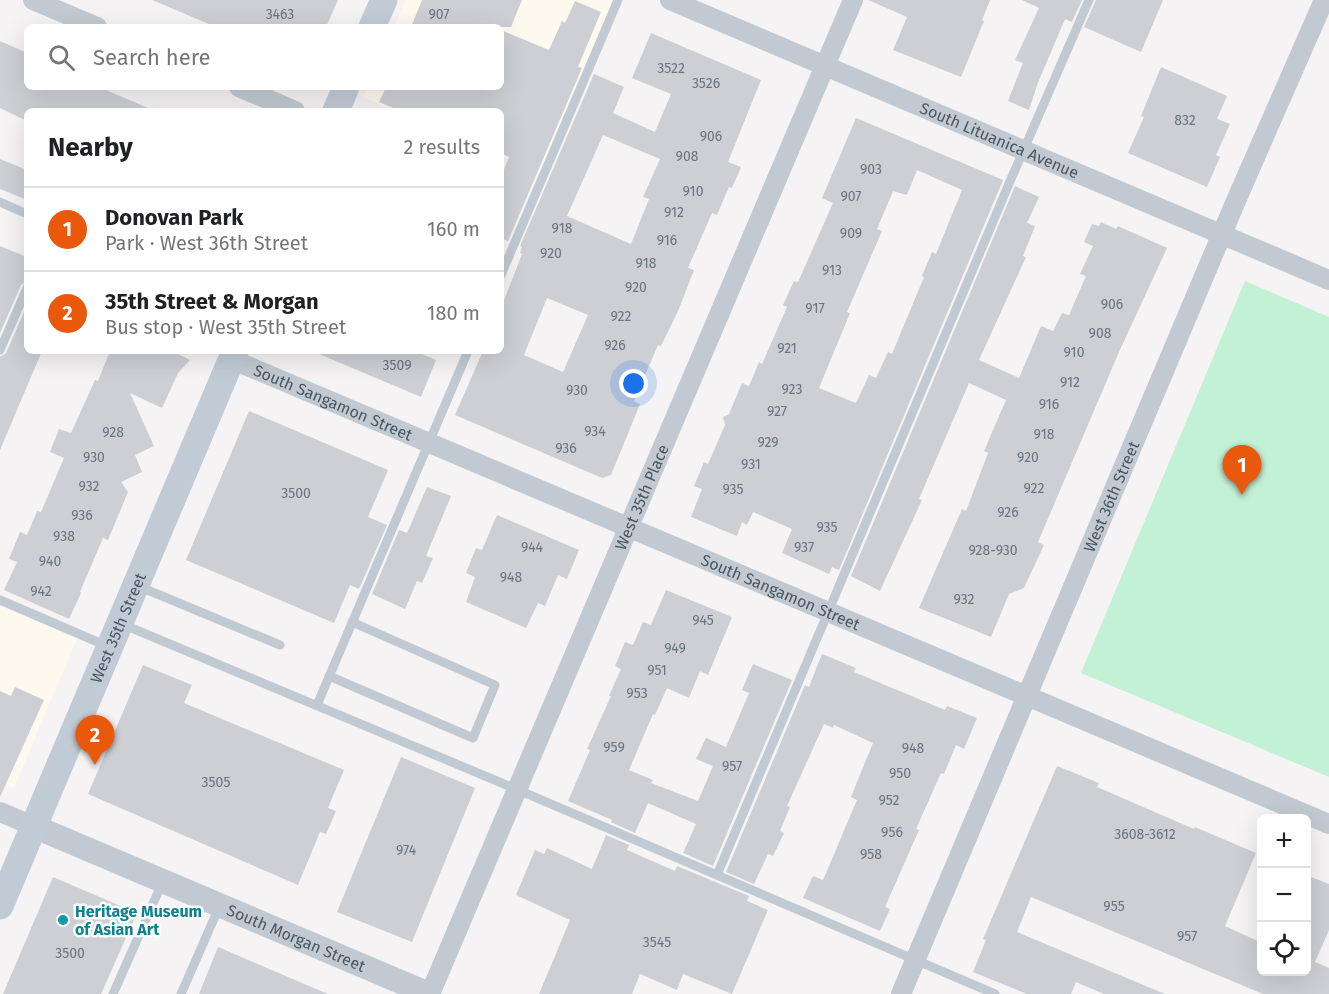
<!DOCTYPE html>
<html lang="en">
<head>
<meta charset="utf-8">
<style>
  body { margin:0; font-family:"Fira Sans",sans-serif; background:#f6f6f6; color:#202124 }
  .controls { position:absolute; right:18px; bottom:18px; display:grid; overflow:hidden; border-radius:9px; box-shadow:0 6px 24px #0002 }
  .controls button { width:54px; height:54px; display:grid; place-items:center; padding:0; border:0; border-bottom:2px solid #e0e0e0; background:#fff; color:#202124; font:30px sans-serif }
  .you { position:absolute; left:634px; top:384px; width:21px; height:21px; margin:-15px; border:4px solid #fff; border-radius:50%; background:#1a73e8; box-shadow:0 0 0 9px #1a73e833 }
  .badge { display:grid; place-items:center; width:39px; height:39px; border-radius:50%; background:#ea580c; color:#fff; font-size:20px; font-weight:700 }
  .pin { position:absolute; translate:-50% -50px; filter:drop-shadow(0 2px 3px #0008) }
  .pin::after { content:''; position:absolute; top:32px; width:21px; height:18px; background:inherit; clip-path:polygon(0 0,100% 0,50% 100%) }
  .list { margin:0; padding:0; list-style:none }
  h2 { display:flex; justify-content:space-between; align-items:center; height:78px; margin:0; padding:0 24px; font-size:26px }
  h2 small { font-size:20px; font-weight:400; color:#757577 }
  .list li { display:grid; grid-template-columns:39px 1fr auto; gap:18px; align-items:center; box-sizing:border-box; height:84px; padding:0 24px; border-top:2px solid #e0e0e0 }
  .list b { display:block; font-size:22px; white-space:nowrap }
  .list p { margin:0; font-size:20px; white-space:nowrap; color:#757577 }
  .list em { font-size:20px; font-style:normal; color:#757577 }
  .icon { flex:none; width:33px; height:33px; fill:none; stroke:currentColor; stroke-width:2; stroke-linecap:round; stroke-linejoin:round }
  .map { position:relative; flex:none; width:1329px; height:994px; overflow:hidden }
  .search { position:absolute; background:#fff; box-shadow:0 6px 24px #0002; left:24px; top:24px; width:480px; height:66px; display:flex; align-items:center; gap:15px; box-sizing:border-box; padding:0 21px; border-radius:9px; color:#757577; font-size:22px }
  .panel { position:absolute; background:#fff; box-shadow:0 6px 24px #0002; left:24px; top:108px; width:480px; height:246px; border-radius:9px }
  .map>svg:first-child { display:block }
  .commercial { fill:#fdf9ef }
  .green { fill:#c3f1d5 }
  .building { fill:#cdcfd5; fill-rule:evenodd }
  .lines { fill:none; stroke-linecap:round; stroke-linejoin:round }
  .service { stroke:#c1cad2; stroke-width:9 }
  .minor { stroke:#c1cad2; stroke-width:20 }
  .tertiary { stroke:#c1cad2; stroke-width:24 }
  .secondary { stroke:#c1cbd6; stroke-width:27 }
  .culture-dot { fill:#0f9aa8; stroke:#fff; stroke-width:2 }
  .labels { text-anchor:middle; stroke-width:5; stroke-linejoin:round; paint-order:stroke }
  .number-label { font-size:14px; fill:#6b747e }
  .street-label { font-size:16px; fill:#4a5661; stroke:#fff }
  .culture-label { font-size:16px; font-weight:bold; fill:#0d838f; stroke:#fff; text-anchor:start }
</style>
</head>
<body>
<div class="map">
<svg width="1329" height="994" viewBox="0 0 1329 994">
  <rect width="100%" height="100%" fill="#f5f3f3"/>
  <!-- commercial -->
  <g class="commercial">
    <path d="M406,0H616L544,174L501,156V111H395L363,97L367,87H501V27H394Z"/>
    <path d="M0,600L79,634L14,788L0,782Z"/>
  </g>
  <!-- green -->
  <path class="green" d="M1245,281L1329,317V777L1081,673Z"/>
  <!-- building -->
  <g class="building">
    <path d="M152,0H338L326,27H216Z"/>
    <path d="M422,0H522L511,27H411Z"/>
    <path d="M868,0H990L982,20L984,21L961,77L893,50L907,17Z"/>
    <path d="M1022,0H1082L1072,22L1065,19L1037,85L1029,110L1008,101L1023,63L1015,60L1039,8Z"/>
    <path d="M1096,0H1163L1141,52L1084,27Z"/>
    <path d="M575,1L601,12L578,67L582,68L508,241L501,238V177L509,157L501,153V111H400L379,102L386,87H501V30L549,50L562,21L565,23Z"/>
    <path d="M651,33L761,80L728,162L741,167L732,188L729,187L717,215L712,213L688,268L694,270L678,311L661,346L658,345L634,401L640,404L611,475L602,478L455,415L483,351H501V308L522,254L520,253L522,247L520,246L594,74L624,87L613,113L655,132L671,94L632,78ZM603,135L660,159L643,197L649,199L631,244L567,216ZM547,298L588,315L563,372L524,355Z"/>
    <path d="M0,41L27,53V87H99L155,111H27V121L0,108Z"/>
    <path d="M1161,67L1227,96L1217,119L1230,124L1216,155L1220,157L1207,187L1128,153L1144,117L1141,116Z"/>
    <path d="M856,118L1003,180L839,570L832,567L829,574L782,553L792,529L753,512L747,525L742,522L737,536L691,517L702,489L694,486L704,462L708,464L725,425L723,417L729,414L742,383L749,386L759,362L762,364L787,307L783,305L794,281L798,282L833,203L822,198ZM917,170L962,190L936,254L932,252L922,276L924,277L892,354L888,352L876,378L869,375L856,403L819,388L850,313L847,312L882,231L877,229L893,191L907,195Z"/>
    <path d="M0,159L27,170V200L0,189Z"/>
    <path d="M1015,186L1039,197L1027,223L1035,226L1023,256L1026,257L979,360L1019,378L1041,326L1053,331L1062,313L1069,315L1086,276L1080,274L1093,246L1084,242L1092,224L1099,226L1101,222L1116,229L1118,226L1167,248L1119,352L1038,542L1044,545L1024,588L1009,594L991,637L919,608L962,509L966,511L988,453L984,451L1006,400L969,383L919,499L922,500L880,591L851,576Z"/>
    <path d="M0,246L27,257V281L21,285L0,333Z"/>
    <path d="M27,305V351H42L0,450V357L6,353Z"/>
    <path d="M110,351H172L190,360L178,373L162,408L130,393L154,446L135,455L142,472L121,482L128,492L108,540L103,538L80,592L81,593L69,619L4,590L17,562L9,559L20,532L27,535L37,511L41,512L64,458L50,452L59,429L71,433L95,380L98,381Z"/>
    <path d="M312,351H415L436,360L421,397Z"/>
    <path d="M249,411L388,470L368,517L387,525L359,589L350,585L334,623L186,560Z"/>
    <path d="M427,487L451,496L426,556L433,558L422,583L417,581L405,609L372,594L399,530L407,533Z"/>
    <path d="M497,515L579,550L567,579L558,575L545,606L538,603L526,628L466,602L475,577L466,573L476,548L482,550Z"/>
    <path d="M666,590L732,617L708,675L700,671L689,698L667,688L655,715L653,714L629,770L653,780L651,783L698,801L713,766L696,759L706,738L726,747L749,693L742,690L753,664L792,680L713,866L683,853L696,824L648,803L635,833L611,822L612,820L568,801L590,750L587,749L611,696H609L621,669L615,666L625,642L633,645L643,622L651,625Z"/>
    <path d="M822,654L856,668L854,672L945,710L947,706L977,718L964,749L956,745L944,774L941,773L916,829L919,830L885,907L890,909L880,931L803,898L813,876L823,880L857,800L851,797L873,743L834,725L833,728L824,724L787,806L790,807L780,831L784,833L773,856L768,854L754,884L726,872L805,685L809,687Z"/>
    <path d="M143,665L192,685L184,703L344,770L328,808L336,811L326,834L320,832L298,885L88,794Z"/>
    <path d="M15,687L44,700L0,797V691L11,696Z"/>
    <path d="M401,757L475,788L412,942L337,912Z"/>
    <path d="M1057,766L1099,783L1097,787L1194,829L1195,827L1256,853L1225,926L1262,943V972H1306V875L1329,884V930L1315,962L1329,968V994H1263L1031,897L1017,932L1165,994H1104L1076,982L1071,994H1027L973,972L986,940L983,939Z"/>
    <path d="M606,835L629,845L627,850L675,871L677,866L749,896L747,901L768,910L732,994L683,974L677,990L640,974L632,994H539L570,920L516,895L535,850L544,854L547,848L592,869Z"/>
    <path d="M53,877L137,913L101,994H3Z"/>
    <path d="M218,947L328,994H199Z"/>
  </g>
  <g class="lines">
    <!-- service -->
    <g class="service">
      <path d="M0,202L27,214"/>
      <path d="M501,275L618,0"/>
      <path d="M0,350L27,288"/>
      <path d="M138,586L280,645"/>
      <path d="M0,600L107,646"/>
      <path d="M122,624L497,781L995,994"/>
      <path d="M329,676L473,738L495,685L352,622"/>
      <path d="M317,705L468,351"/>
      <path d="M717,875L1011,179L1089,0"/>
      <path d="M113,994L163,881"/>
      <path d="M181,994L220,905"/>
    </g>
    <!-- minor -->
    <g class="minor">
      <path d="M33,0L97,27"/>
      <path id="s1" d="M670,0L1329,280"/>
      <path d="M239,87L295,111"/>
      <path id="s2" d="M231,359L1329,824"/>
      <path d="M0,812L33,826"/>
      <path id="s3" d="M430,994L853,0"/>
      <path id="s4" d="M901,994L1235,203L1324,0"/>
    </g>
    <!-- tertiary -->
    <path class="tertiary" id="s5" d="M33,826L429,994"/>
    <!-- secondary -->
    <g class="secondary">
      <path d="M372,27L384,0"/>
      <path d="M336,111L346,87"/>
      <path id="s6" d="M0,906L235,351"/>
    </g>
  </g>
  <!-- markers -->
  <circle class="culture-dot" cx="63" cy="920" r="6"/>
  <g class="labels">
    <!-- number labels -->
    <g class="number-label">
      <text x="280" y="19">3463</text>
      <text x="439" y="19">907</text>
      <text x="671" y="73">3522</text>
      <text x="706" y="88">3526</text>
      <text x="1185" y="125">832</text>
      <text x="711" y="141">906</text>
      <text x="687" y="161">908</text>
      <text x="871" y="174">903</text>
      <text x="693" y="196">910</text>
      <text x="851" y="201">907</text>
      <text x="674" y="217">912</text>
      <text x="562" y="233">918</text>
      <text x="851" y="238">909</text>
      <text x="667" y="245">916</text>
      <text x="551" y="258">920</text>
      <text x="646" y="268">918</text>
      <text x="832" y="275">913</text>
      <text x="636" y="292">920</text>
      <text x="1112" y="309">906</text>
      <text x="815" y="313">917</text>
      <text x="621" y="321">922</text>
      <text x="1100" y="338">908</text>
      <text x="615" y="350">926</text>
      <text x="787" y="353">921</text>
      <text x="1074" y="357">910</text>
      <text x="397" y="370">3509</text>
      <text x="1070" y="387">912</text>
      <text x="792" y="394">923</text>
      <text x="577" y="395">930</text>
      <text x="1049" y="409">916</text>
      <text x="777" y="416">927</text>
      <text x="595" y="436">934</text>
      <text x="113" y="437">928</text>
      <text x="1044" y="439">918</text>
      <text x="768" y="447">929</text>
      <text x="566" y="453">936</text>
      <text x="94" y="462">930</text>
      <text x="1028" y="462">920</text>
      <text x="751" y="469">931</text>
      <text x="89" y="491">932</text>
      <text x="1034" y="493">922</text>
      <text x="733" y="494">935</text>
      <text x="296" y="498">3500</text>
      <text x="1008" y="517">926</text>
      <text x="82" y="520">936</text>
      <text x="827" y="532">935</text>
      <text x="64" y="541">938</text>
      <text x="532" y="552">944</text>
      <text x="804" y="552">937</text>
      <text x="993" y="555">928-930</text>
      <text x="50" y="566">940</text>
      <text x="511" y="582">948</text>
      <text x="41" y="596">942</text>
      <text x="964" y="604">932</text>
      <text x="703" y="625">945</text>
      <text x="675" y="653">949</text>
      <text x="657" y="675">951</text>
      <text x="637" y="698">953</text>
      <text x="614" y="752">959</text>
      <text x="913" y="753">948</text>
      <text x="732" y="771">957</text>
      <text x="900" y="778">950</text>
      <text x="216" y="787">3505</text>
      <text x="889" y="805">952</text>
      <text x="892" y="837">956</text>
      <text x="1145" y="839">3608-3612</text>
      <text x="406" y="855">974</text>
      <text x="871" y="859">958</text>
      <text x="1114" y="911">955</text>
      <text x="1187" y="941">957</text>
      <text x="657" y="947">3545</text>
      <text x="70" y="958">3500</text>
    </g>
    <!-- street labels -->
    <g class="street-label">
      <text dy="6" stroke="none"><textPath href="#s1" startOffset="358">South Lituanica Avenue</textPath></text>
      <text dy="6" stroke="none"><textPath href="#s2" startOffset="111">South Sangamon Street</textPath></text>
      <text dy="6" stroke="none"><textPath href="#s3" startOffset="540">West 35th Place</textPath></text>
      <text dy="6" stroke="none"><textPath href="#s4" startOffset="540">West 36th Street</textPath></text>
      <text dy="6" stroke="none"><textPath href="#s2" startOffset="597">South Sangamon Street</textPath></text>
      <text dy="6" stroke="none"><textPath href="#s6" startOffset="302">West 35th Street</textPath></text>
      <text dy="6" stroke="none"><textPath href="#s5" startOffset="286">South Morgan Street</textPath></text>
    </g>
    <!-- culture labels -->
    <g class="culture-label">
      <text x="75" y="917">Heritage Museum<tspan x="75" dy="18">of Asian Art</tspan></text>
    </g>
  </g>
</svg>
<div class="controls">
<button>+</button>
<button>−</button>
<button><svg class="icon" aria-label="locate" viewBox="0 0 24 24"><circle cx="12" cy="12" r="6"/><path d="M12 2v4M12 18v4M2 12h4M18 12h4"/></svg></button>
</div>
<div class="you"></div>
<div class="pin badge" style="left:1242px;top:495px">1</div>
<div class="pin badge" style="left:95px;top:765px">2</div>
<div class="search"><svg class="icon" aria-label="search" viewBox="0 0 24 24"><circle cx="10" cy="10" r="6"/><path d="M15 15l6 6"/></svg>Search here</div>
<section class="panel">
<h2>Nearby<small>2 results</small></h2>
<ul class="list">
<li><span class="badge">1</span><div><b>Donovan Park</b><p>Park · West 36th Street</p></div><em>160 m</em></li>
<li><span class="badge">2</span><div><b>35th Street &amp; Morgan</b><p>Bus stop · West 35th Street</p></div><em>180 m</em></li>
</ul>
</section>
</div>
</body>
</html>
